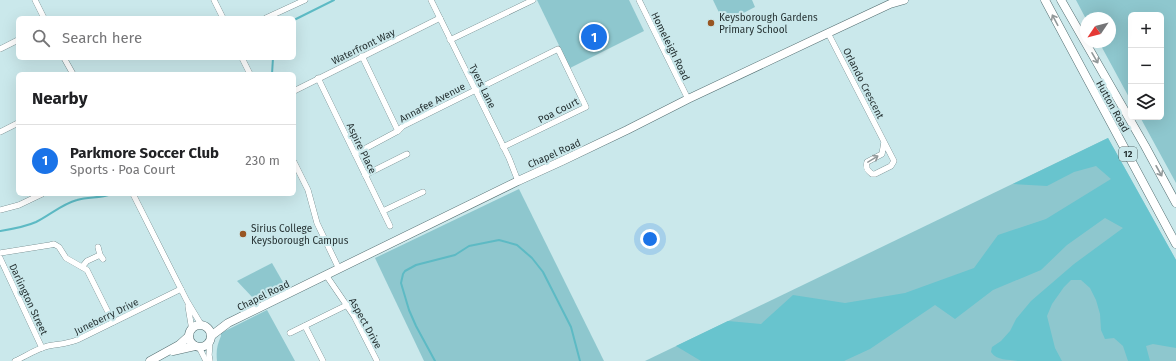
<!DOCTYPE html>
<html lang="en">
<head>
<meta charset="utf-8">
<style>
  body { margin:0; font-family:"Fira Sans",sans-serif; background:#f2f2f2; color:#202124 }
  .controls { position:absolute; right:12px; top:12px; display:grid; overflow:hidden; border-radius:6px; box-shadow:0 4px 16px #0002 }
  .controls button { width:36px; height:36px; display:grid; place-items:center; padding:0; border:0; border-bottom:1px solid #e0e0e0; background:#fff; color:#202124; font:20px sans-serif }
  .compass { position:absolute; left:1080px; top:12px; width:36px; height:36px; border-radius:50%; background:#fff; box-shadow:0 4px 16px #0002; rotate:235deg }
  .you { position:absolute; left:650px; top:239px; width:14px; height:14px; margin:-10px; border:3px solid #fff; border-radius:50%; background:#1a73e8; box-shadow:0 0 0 6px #1a73e833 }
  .badge { display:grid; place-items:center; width:26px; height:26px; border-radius:50%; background:#1a73e8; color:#fff; font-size:13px; font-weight:700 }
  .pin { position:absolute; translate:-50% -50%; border:2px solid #fff; box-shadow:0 1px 4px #0006 }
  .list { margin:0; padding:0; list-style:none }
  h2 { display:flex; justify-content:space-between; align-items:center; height:52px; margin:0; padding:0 16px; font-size:17px }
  h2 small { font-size:13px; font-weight:400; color:#757577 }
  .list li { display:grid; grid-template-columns:26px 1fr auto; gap:12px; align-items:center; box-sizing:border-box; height:72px; padding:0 16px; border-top:1px solid #e0e0e0 }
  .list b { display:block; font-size:15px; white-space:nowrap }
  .list p { margin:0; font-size:13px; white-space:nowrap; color:#757577 }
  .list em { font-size:13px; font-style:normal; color:#757577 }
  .icon { flex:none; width:22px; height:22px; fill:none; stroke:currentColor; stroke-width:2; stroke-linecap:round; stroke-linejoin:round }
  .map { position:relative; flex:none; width:1176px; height:361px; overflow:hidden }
  .search { position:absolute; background:#fff; box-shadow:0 4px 16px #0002; left:16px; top:16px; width:280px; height:44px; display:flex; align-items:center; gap:10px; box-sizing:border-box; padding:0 14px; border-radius:6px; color:#757577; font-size:15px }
  .panel { position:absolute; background:#fff; box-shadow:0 4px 16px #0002; left:16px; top:72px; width:280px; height:124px; border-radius:6px }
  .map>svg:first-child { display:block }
  .green { fill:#8ec7ce }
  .forest { fill:#68c4ce }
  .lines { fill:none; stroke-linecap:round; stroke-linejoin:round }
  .stream { stroke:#5dbac4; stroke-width:2 }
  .street-casing { stroke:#536e71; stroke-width:6 }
  .secondary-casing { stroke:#536e71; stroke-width:9 }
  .primary-casing { stroke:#536e71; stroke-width:9 }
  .street { stroke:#fff; stroke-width:5.5 }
  .secondary { stroke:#fff; stroke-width:8 }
  .primary { stroke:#fff; stroke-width:8 }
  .oneway { stroke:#929899 }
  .poi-dot { fill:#985623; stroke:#cae8eb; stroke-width:1.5 }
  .labels { text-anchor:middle; stroke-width:4; stroke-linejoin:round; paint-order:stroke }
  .shield { fill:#cae8eb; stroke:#57696a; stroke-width:1 }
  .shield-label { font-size:9px; font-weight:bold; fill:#263233 }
  .poi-label { font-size:10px; fill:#263233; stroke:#cae8eb; text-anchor:start }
  .street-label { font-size:10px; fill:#263233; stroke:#cae8eb }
</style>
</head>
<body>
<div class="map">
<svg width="1176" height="361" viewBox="0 0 1176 361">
  <rect width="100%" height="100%" fill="#cae8eb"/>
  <!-- green -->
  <g class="green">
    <path d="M537,0H629L644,31L570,68Z"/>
    <path d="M713,0H752L755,7L724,23Z"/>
    <path d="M1076,0H1176V183L1140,117H1161V15H1131V101L1099,42H1110V18L1086,19Z"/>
    <path d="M1108,138L1176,260V361H645Z"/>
    <path d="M519,189L604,361H424L375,258Z"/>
    <path d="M272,263L284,284L256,299L253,298L237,281Z"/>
    <path d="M267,310L295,361H217C216,351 217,345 221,336V333Z"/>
  </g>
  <!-- forest -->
  <path class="forest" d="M1108,138L1176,260V348L1153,344L1146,346L1150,361H1128L1123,346L1114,338L1105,339L1101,330L1100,314L1096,300L1090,288L1081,280H1071L1064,287L1052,304L1047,316L1055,348L1062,361H1018C1008,359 997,361 991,352L992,347L1001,341L1010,331L1016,319L1031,301L1074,264L1123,228L1105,218L1067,245L1041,270L993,290L955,319L935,305L870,349L844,361H701L676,346L728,321L761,324L793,295L845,303L905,293L974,268L998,235L1046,219L1111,179L1096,166L1074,172L1047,186L1013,184Z"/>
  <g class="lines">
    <!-- stream -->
    <g class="stream">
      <path d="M294,20L334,0"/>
      <path d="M272,74L273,58"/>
      <path d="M0,231C12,229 25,227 36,222C50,215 62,204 77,200C89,196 100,199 111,194"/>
      <path d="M435,361L416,326L409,310L401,283L403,274L405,271L416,265L455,255L469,246L499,240L517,245L532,258L543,272L571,327L580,361"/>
    </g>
    <!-- street casing -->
    <g class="street-casing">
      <g id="street">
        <path d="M35,0L44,18"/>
        <path d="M214,0L223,18"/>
        <path d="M431,0L509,158L518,181"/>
        <path d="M639,0L688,99"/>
        <path d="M266,18L305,0"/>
        <path d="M828,33L894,161L891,166L875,174H872C868,171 865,168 867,162L882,154L884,142"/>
        <path d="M450,40L533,0"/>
        <path d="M0,49L18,40"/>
        <path d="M362,56L398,131"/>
        <path d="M64,58L73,74"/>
        <path d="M242,58L250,74"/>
        <path d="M318,78L390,226"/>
        <path d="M294,91L440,18"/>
        <path d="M0,132L18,123"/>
        <path d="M355,154L398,131L403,126L558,49L586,107L503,147"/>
        <path d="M294,162L308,190L317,223L339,269"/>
        <path d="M365,175L407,154"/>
        <path d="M133,194L187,301L202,326"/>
        <path d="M0,210L19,205L42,194"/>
        <path d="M383,211L423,192"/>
        <path d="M98,247L100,255L103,259"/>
        <path d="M0,253L50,245L54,244L59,247L66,258L87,270L113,322"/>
        <path d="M0,258L42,348"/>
        <path d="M82,267L87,261L100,255"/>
        <path d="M326,275L354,316L377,361"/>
        <path d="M188,306L192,330"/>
        <path d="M305,326L323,361"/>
        <path d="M290,333L347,305"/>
        <path d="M210,341L209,355L210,361"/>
        <path d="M199,347L206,361"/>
        <path d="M15,361C26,356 36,349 48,346C58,344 67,344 77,340L181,289"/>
      </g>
    </g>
    <!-- secondary casing -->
    <g class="secondary-casing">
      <g id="secondary">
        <circle cx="200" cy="336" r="11"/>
        <path d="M211,336L228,323L518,181L562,161L627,130L688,99L828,33L890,4L904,0"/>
        <path d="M173,351L195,346"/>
        <path d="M150,361L179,345L189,336"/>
      </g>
    </g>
    <!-- primary casing -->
    <g class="primary-casing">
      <g id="primary">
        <path d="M1045,0L1176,244"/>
        <path d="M1061,0L1145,146L1176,203"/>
      </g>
    </g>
    <!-- street -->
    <use href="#street" class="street"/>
    <!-- secondary -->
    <use href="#secondary" class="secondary"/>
    <!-- primary -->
    <use href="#primary" class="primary"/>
  </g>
  <!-- one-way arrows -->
  <defs><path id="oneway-shaft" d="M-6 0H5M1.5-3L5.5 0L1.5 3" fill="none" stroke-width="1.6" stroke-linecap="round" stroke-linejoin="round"/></defs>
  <g class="oneway">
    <use href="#oneway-shaft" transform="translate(1055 20) rotate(-118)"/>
    <use href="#oneway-shaft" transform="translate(1095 58) rotate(60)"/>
    <use href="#oneway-shaft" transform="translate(873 159) rotate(-31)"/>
    <use href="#oneway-shaft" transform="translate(1159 171) rotate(61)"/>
  </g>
  <!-- markers -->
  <g class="poi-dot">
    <circle cx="711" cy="23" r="4"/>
    <circle cx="243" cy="234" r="4"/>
  </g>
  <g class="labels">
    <!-- shield labels -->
    <rect class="shield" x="1119" y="147" width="18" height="14" rx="3"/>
    <g class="shield-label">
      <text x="1128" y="157">12</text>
    </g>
    <!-- poi labels -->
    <g class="poi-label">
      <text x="719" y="21">Keysborough Gardens<tspan x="719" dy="12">Primary School</tspan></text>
      <text x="251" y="232">Sirius College<tspan x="251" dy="12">Keysborough Campus</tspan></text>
    </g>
    <!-- street labels -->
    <g class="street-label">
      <text transform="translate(363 46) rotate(-26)" y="4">Waterfront Way</text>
      <text transform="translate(671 46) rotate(64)" y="4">Homeleigh Road</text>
      <text transform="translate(864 83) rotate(63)" y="4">Orlando Crescent</text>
      <text transform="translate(483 86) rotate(64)" y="4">Tyers Lane</text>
      <text transform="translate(432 102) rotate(-28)" y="4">Annafee Avenue</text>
      <text transform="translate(1113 106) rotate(61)" y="4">Hutton Road</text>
      <text transform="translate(558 110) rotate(-27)" y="4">Poa Court</text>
      <text transform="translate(362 148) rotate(64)" y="4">Aspire Place</text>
      <text transform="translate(554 153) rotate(-24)" y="4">Chapel Road</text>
      <text transform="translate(263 295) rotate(-26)" y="4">Chapel Road</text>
      <text transform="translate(29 299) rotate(65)" y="4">Darlington Street</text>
      <text transform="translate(106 316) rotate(-26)" y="4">Juneberry Drive</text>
      <text transform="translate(366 323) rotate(61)" y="4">Aspect Drive</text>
    </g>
  </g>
</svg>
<div class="controls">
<button>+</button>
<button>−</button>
<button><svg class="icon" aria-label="layers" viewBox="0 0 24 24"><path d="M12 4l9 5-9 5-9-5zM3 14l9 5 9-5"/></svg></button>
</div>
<svg class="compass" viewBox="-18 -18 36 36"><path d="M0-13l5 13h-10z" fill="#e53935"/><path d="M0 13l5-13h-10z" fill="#757577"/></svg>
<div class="you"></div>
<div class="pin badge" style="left:594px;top:37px">1</div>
<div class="search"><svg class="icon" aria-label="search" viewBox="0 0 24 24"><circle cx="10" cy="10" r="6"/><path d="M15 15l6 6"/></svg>Search here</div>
<section class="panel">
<h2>Nearby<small></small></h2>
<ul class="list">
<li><span class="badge">1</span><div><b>Parkmore Soccer Club</b><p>Sports · Poa Court</p></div><em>230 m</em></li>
</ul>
</section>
</div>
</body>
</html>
